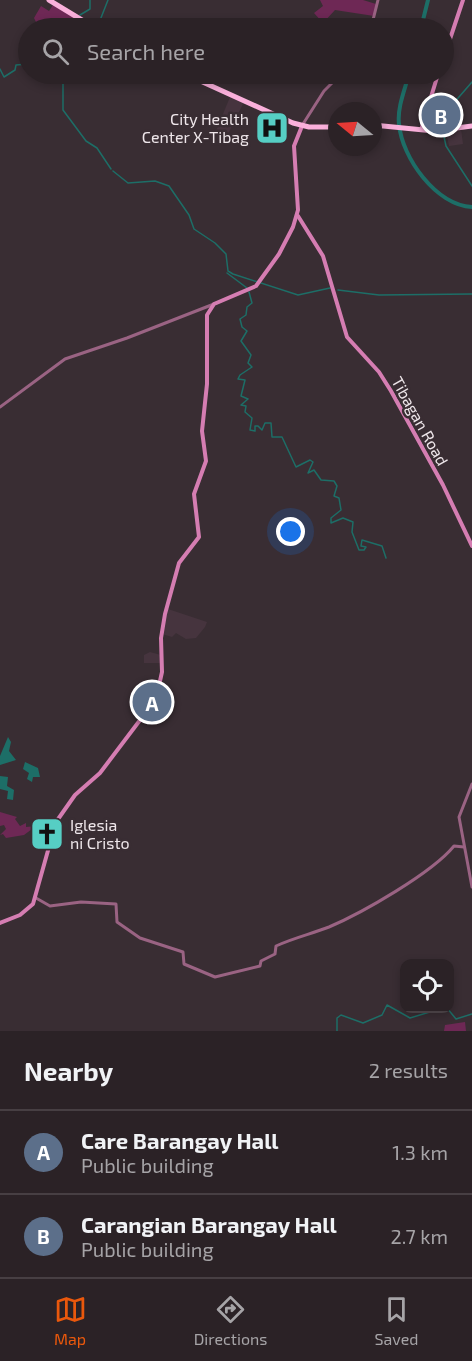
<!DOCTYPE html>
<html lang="en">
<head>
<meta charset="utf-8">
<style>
  body { margin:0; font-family:"Exo 2",sans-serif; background:#372f32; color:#f1f3f6 }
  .controls { position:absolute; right:18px; bottom:18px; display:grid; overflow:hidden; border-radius:12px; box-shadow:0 3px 9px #0003 }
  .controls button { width:54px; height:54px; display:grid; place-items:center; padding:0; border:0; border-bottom:2px solid #473f43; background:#2b2226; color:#f1f3f6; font:30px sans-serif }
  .compass { position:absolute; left:328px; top:102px; width:54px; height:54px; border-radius:50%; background:#2b2226; box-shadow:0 3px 9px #0003; rotate:288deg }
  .you { position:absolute; left:291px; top:532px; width:21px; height:21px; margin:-15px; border:4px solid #fff; border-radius:50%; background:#1a73e8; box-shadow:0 0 0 9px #1a73e833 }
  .badge { display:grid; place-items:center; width:39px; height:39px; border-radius:50%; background:#ea580c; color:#fff; font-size:20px; font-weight:700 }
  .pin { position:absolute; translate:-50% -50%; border:3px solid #fff; box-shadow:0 2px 6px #0006 }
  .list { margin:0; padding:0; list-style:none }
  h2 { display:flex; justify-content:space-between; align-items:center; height:78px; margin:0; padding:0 24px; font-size:26px }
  h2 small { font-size:20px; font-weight:400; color:#a6a4a7 }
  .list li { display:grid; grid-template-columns:39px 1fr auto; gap:18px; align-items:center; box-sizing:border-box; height:84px; padding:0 24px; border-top:2px solid #473f43 }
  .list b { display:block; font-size:22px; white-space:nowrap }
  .list p { margin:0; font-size:20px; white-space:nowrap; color:#a6a4a7 }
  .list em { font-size:20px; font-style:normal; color:#a6a4a7 }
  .icon { flex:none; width:33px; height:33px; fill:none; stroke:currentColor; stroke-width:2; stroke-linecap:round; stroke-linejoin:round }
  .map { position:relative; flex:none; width:472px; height:1031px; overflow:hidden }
  .search { position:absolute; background:#2b2226; box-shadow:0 3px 9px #0003; left:18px; right:18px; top:18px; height:66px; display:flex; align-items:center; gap:15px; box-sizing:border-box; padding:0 21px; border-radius:33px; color:#a6a4a7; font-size:22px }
  .sheet { height:246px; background:#2b2226 }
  nav { display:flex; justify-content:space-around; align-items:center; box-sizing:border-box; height:84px; border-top:2px solid #473f43; background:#2b2226; font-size:16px; color:#a6a4a7 }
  nav a { display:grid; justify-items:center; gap:3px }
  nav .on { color:#ea580c }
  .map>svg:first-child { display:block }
  .built { fill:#46343e }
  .green { fill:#6e2855 }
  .water { fill:#1d6e67 }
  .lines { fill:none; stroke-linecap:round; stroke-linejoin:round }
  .stream { stroke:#1d6e67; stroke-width:1.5 }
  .river { stroke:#1d6e67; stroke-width:4 }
  .tertiary { stroke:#9a6383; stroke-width:3 }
  .secondary { stroke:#d57db2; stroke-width:4 }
  .trunk { stroke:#fab0db; stroke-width:5 }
  .labels { text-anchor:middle; stroke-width:5; stroke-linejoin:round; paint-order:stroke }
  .poi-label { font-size:16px; fill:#eee6ea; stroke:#392d33; text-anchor:end }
  .street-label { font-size:16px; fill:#eee6ea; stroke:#392d33 }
</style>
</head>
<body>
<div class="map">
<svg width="472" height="1031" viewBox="0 0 472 1031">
  <rect width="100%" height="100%" fill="#392d33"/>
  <!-- built -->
  <g class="built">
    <path d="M230,97L244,102L227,136L216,131Z"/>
    <path d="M461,129L463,144L449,146L446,131Z"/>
    <path d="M168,609L207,622L205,627L196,638L186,639L176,633L172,637L162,634Z"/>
    <path d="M150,652L161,655V663H144V655Z"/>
  </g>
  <!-- green -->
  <g class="green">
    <path d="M320,0H363L376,4L374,16L335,10L323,23L314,13L323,6Z"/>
    <path d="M53,5L74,17L68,22V28H39L34,18L41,6L49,11Z"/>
    <path d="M0,812L17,817L15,819L20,826L26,823V827L36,826L24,835L6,838L3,834L0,835L6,829L4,825L0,826Z"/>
    <path d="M465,1022L466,1031H444L445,1025Z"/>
  </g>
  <!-- water -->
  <g class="water">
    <path d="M8,737L11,742L9,751L16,760L0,765V756Z"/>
    <path d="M25,762L38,768L40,777H33L32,782L27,779L29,773L23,769Z"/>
    <path d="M0,776L8,777L7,786L14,790L13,800L7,799L8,791L0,789Z"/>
  </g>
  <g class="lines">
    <!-- stream -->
    <g class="stream">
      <path d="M80,15L90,9V0"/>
      <path d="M70,28L69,23L76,18"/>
      <path d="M77,28H82"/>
      <path d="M97,28L108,0"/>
      <path d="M0,69L4,77L15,70L16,65L28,64"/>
      <path d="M63,74V110L86,141L97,148L111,169"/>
      <path d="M443,128L445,113L472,82"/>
      <path d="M443,132L446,146L472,186"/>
      <path d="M113,171L128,183L155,181L169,186L189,215L194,229L215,243L226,254L228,271L233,274L298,295L330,288"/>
      <path d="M227,273L247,288"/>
      <path d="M338,290L379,295L472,294"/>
      <path d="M249,292L252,303L247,307L246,315L240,319L242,327L247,331L241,341L251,355L248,363L252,367L240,375L238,379L245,380L241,396L248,399L241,405L246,406L245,412L252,418L250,430L255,431V426H258L262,430L265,423H271L272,437H282L296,467L310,460L313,462L308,473L314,470L321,480L334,481L337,486L334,496L339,498L341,510L331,518V523L343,518L353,522L352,532L359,550H364L366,547L361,546L362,540L382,546L386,558"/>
      <path d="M447,1008L456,1019L472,1014"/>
      <path d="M337,1031V1018L341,1015L363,1023L382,1015L387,1005L410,1018L443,1008"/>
    </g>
    <!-- river -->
    <g class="river">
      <path d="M421,28L428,0"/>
      <path d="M409,74C405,89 397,108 399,124C402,158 436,205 472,207"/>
    </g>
    <!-- tertiary -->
    <g class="tertiary">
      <path d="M371,28L378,0"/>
      <path d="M303,124L324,91L341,74"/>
      <path d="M0,407L65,359L127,338L214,304"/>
      <path d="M472,784L459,817L472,887"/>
      <path d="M36,898L50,906L81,902L116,904L117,922L140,938L183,952L184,964L215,977L260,966L261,961L275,954L276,946C293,938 311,934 329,927C362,913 432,873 454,846L464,847"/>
    </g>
    <!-- secondary -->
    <g class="secondary">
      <path d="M444,57L463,0"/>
      <path d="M421,130L438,74"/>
      <path d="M298,216L323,256L347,337L379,372L391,391L443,485L472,546"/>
      <path d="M0,923L20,915L33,904L56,822L75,795L100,773L156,699L162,672L161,638L165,614L179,563L199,537L194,494L206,461L202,431L207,384V315L214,304L256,286L279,254L293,227L298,210L294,146L302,126"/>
    </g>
    <!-- trunk -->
    <g class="trunk">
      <path d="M49,0L95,28"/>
      <path d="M185,74L293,123L309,127H337"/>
      <path d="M373,125L434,131L472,126"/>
    </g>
  </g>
  <!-- icons -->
  <defs>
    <g id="hospital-square" transform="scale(1.725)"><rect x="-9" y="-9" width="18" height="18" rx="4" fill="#56cec4" stroke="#392d33"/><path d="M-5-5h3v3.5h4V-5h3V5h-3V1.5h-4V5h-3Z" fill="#111"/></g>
    <g id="church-square" transform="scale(1.725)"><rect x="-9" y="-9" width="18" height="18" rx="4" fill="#56cec4" stroke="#392d33"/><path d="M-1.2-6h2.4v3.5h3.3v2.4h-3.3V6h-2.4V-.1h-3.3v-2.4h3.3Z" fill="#111"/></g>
  </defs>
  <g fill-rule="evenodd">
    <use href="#hospital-square" x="272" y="128"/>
    <use href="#church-square" x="47" y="834"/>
  </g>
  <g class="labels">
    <!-- poi labels -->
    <g class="poi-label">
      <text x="249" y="125">City Health<tspan x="249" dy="18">Center X-Tibag</tspan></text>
      <text x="70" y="831" text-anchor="start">Iglesia<tspan x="70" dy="18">ni Cristo</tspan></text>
    </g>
    <!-- street labels -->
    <g class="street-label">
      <text transform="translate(420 421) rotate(61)" y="6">Tibagan Road</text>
    </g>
  </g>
</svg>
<div class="controls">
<button><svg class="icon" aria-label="locate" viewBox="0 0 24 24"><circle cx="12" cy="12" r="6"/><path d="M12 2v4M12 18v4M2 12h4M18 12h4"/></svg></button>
</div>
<svg class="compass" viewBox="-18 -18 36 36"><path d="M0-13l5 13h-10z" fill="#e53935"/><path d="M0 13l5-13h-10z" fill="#a6a4a7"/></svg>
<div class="you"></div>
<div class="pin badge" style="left:152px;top:702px;background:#5c6f8a">A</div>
<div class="pin badge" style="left:441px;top:115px;background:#5c6f8a">B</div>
<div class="search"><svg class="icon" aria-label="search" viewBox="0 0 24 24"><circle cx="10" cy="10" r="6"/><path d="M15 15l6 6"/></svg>Search here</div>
</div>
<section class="sheet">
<h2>Nearby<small>2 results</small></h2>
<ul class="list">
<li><span class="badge" style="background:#5c6f8a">A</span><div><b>Care Barangay Hall</b><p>Public building</p></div><em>1.3 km</em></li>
<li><span class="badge" style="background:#5c6f8a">B</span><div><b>Carangian Barangay Hall</b><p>Public building</p></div><em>2.7 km</em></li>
</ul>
</section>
<nav>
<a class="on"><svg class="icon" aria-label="map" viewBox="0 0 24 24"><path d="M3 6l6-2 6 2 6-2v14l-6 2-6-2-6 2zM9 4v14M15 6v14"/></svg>Map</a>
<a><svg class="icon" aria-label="directions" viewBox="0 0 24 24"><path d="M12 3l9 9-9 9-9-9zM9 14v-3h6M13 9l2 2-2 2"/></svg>Directions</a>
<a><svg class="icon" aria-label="saved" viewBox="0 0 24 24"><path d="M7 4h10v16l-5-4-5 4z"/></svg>Saved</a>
</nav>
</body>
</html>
